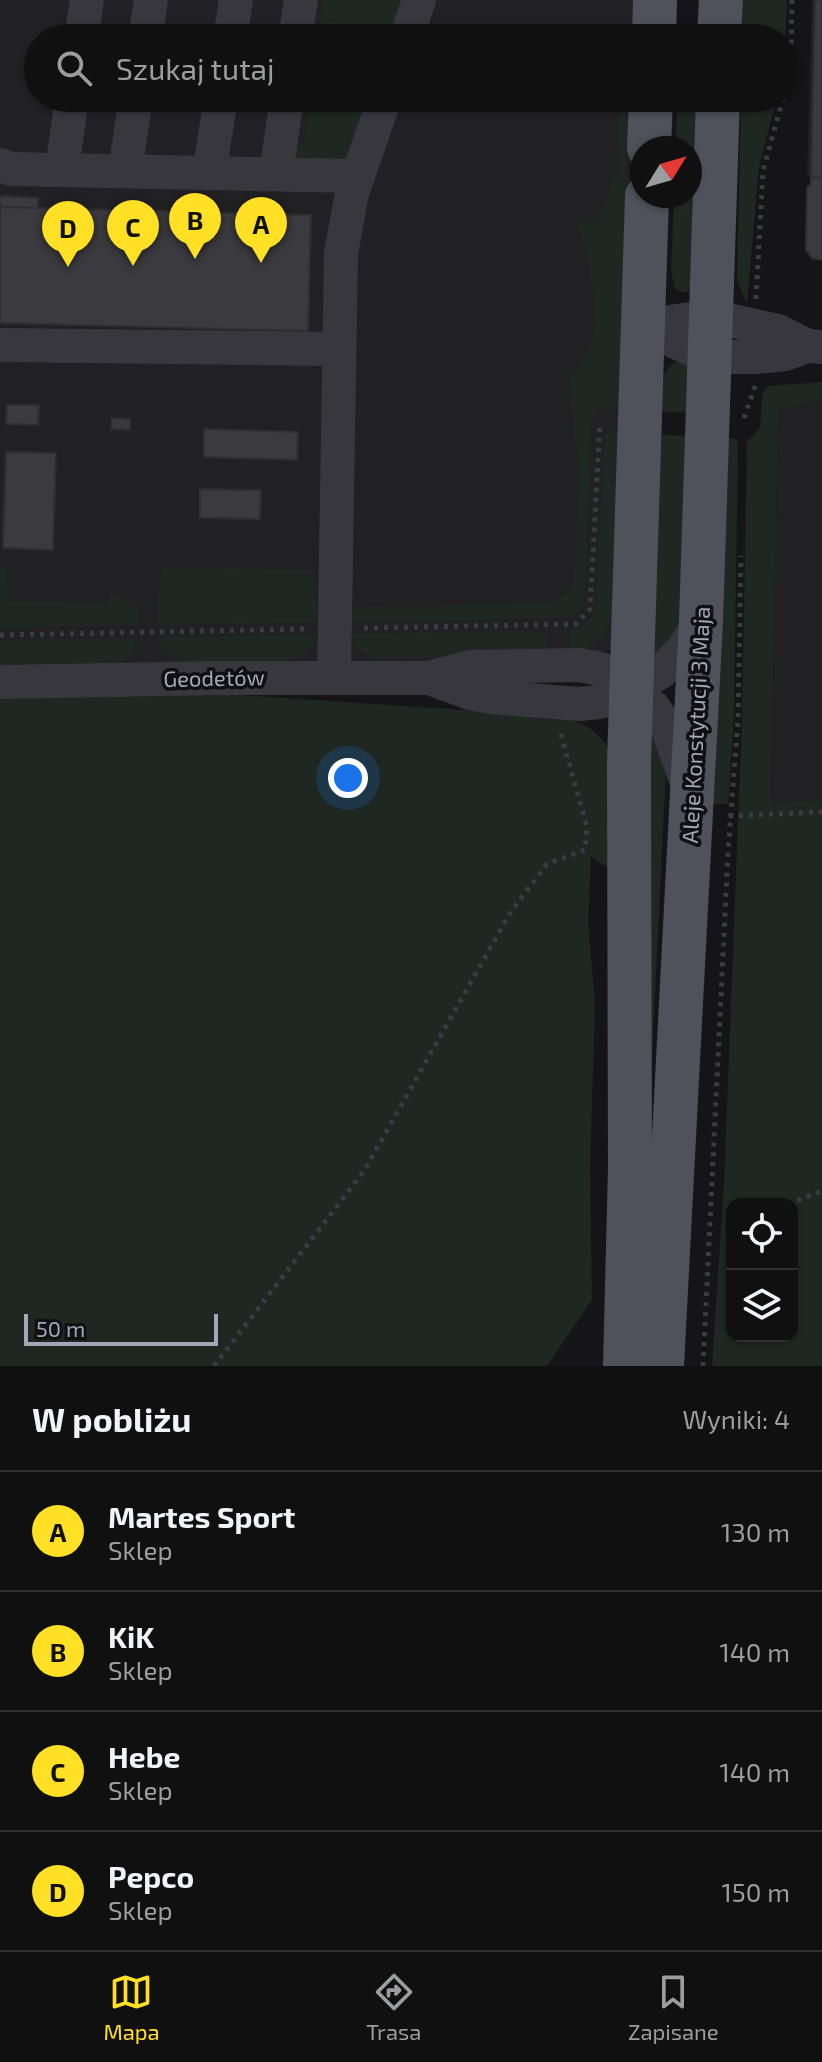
<!DOCTYPE html>
<html lang="pl">
<head>
<meta charset="utf-8">
<style>
  body { margin:0; font-family:"Exo 2",sans-serif; background:#1e1e1f; color:#f1f3f6 }
  .controls { position:absolute; right:24px; bottom:24px; display:grid; overflow:hidden; border-radius:16px; box-shadow:0 2px 6px #0004 }
  .controls button { width:72px; height:72px; display:grid; place-items:center; padding:0; border:0; border-bottom:2px solid #303031; background:#101011; color:#f1f3f6; font:40px sans-serif }
  .compass { position:absolute; left:630px; top:136px; width:72px; height:72px; border-radius:50%; background:#101011; box-shadow:0 2px 6px #0004; rotate:53deg }
  .scale { position:absolute; left:24px; bottom:20px; width:194px; box-sizing:border-box; padding-left:8px; border:4px solid #a5a7b8; border-top:0; font-size:22px; line-height:28px; white-space:nowrap; color:#a5a7b8; -webkit-text-stroke:6px #101012; paint-order:stroke }
  .you { position:absolute; left:348px; top:778px; width:28px; height:28px; margin:-20px; border:6px solid #fff; border-radius:50%; background:#1a73e8; box-shadow:0 0 0 12px #1a73e833 }
  .badge { display:grid; place-items:center; width:52px; height:52px; border-radius:50%; background:#ffe024; color:#111; font-size:26px; font-weight:700 }
  .pin { position:absolute; translate:-50% -66px; filter:drop-shadow(0 2px 4px #0008) }
  .pin::after { content:''; position:absolute; top:42px; width:28px; height:24px; background:inherit; clip-path:polygon(0 0,100% 0,50% 100%) }
  .list { margin:0; padding:0; list-style:none }
  h2 { display:flex; justify-content:space-between; align-items:center; height:104px; margin:0; padding:0 32px; font-size:34px }
  h2 small { font-size:26px; font-weight:400; color:#9c9d9f }
  .list li { display:grid; grid-template-columns:52px 1fr auto; gap:24px; align-items:center; box-sizing:border-box; height:120px; padding:0 32px; border-top:2px solid #303031 }
  .list b { display:block; font-size:30px; white-space:nowrap }
  .list p { margin:0; font-size:26px; white-space:nowrap; color:#9c9d9f }
  .list em { font-size:26px; font-style:normal; color:#9c9d9f }
  .icon { flex:none; width:44px; height:44px; fill:none; stroke:currentColor; stroke-width:2; stroke-linecap:round; stroke-linejoin:round }
  .map { position:relative; flex:none; width:822px; height:1366px; overflow:hidden }
  .search { position:absolute; background:#101011; box-shadow:0 2px 6px #0004; left:24px; right:24px; top:24px; height:88px; display:flex; align-items:center; gap:20px; box-sizing:border-box; padding:0 28px; border-radius:44px; color:#9c9d9f; font-size:30px }
  .sheet { height:584px; background:#101011 }
  nav { display:flex; justify-content:space-around; align-items:center; box-sizing:border-box; height:112px; border-top:2px solid #303031; background:#101011; font-size:22px; color:#9c9d9f }
  nav a { display:grid; justify-items:center; gap:4px }
  nav .on { color:#ffe024 }
  .map>svg:first-child { display:block }
  .built { fill:#212124 }
  .green { fill:#1e2721; fill-rule:evenodd }
  .building { fill:#3a3a3f; stroke:#2f2e33; stroke-width:2 }
  .lines { fill:none; stroke-linecap:round; stroke-linejoin:round }
  .path { stroke:#3b3c43; stroke-width:5; stroke-dasharray:4 6; stroke-linecap:butt }
  .minor { stroke:#38373e; stroke-width:34 }
  .major { stroke:#51515b; stroke-width:44 }
  .labels { text-anchor:middle; stroke-width:7; stroke-linejoin:round; paint-order:stroke }
  .street-label { font-size:22px; fill:#a5a7b8; stroke:#101012 }
</style>
</head>
<body>
<div class="map">
<svg width="822" height="1366" viewBox="0 0 822 1366">
  <rect width="100%" height="100%" fill="#151517"/>
  <!-- built -->
  <g class="built">
    <path d="M0,0H655L653,38H38V98H651L642,148V196L614,646L604,654L0,682Z"/>
    <path d="M812,0H822V176H807Z"/>
    <path d="M822,401V801L771,804L778,410Z"/>
  </g>
  <!-- green -->
  <g class="green">
    <path d="M323,0H437L431,6L415,38H318Z"/>
    <path d="M743,0H787L784,64V38H742Z"/>
    <path d="M310,98H397L383,144L382,168L276,174L281,142L303,144Z"/>
    <path d="M621,98H626C631,202 629,305 625,409H599L592,419L584,606L574,618L348,622V607L551,603L568,593L573,584L575,568L578,465L568,377C573,371 580,365 584,358C607,314 588,264 577,221L596,222L619,169L616,126Z"/>
    <path d="M678,98H699L691,289L684,293L675,289L671,271L674,196H690V148H675Z"/>
    <path d="M741,98H777L759,167L747,304L737,280Z"/>
    <path d="M687,355L691,413L653,411C659,387 663,364 687,355Z"/>
    <path d="M822,382V401L778,410L771,803L822,801V1366H712L724,1184L742,720L747,442L760,428L762,394L768,386ZM732,1204H792V1336H732Z"/>
    <path d="M612,431H624L616,609C608,634 594,647 569,656V630L580,629L596,611L603,444L605,435Z"/>
    <path d="M652,434L690,436L682,622L651,669Z"/>
    <path d="M720,438H734L738,442L734,718L728,804H707Z"/>
    <path d="M0,565H7L8,601L110,603V594C123,596 129,600 137,608L138,625L0,628Z"/>
    <path d="M161,567L311,570L319,622L156,625Z"/>
    <path d="M540,630L546,635V656L379,659C364,655 354,648 348,634Z"/>
    <path d="M316,635C314,653 299,658 284,663L175,661L161,649L157,637Z"/>
    <path d="M137,637L133,653L119,663L0,666V640Z"/>
    <path d="M208,693L556,716C580,721 595,727 608,748L615,872L591,857L588,921L595,1005L590,1168L592,1300L547,1366H0V698Z"/>
    <path d="M644,710L666,769L651,1077Z"/>
  </g>
  <!-- building -->
  <g class="building">
    <path d="M815,0H822V178L811,177Z"/>
    <path d="M330,24L365,29L364,38H328Z"/>
    <path d="M811,177L822,178V260L812,258L806,250L807,188L811,184Z"/>
    <path d="M0,196L38,198V208L0,207Z"/>
    <path d="M0,207L311,215L308,331L0,323Z"/>
    <path d="M7,405H39L38,425L6,424Z"/>
    <path d="M112,418L130,419V430L111,429Z"/>
    <path d="M204,429L298,432L297,460L204,457Z"/>
    <path d="M6,452L56,453L53,550L3,548Z"/>
    <path d="M200,489L261,490L260,519L200,518Z"/>
  </g>
  <g class="lines">
    <!-- path -->
    <g class="path">
      <path d="M784,93L791,55L792,0"/>
      <path d="M756,299L763,171L783,98"/>
      <path d="M744,418L755,386"/>
      <path d="M364,628L576,624L590,609L600,423"/>
      <path d="M0,635L306,629"/>
      <path d="M729,816L822,812"/>
      <path d="M788,1204L822,1191"/>
      <path d="M214,1366L364,1171L510,913L547,864L585,850L587,827L560,731"/>
      <path d="M703,1366L728,852L738,720L741,556"/>
    </g>
    <!-- minor -->
    <g class="minor">
      <path d="M81,38L87,0"/>
      <path d="M145,38L151,0"/>
      <path d="M230,38L236,0"/>
      <path d="M295,38L301,0"/>
      <path d="M406,38L419,0"/>
      <path d="M0,165L11,169L357,176"/>
      <path d="M62,170L72,98"/>
      <path d="M125,171L136,98"/>
      <path d="M209,173L221,98"/>
      <path d="M276,174L287,98"/>
      <path d="M642,326L707,357H756L785,354L808,346L822,347"/>
      <path d="M642,326L711,316L778,331L808,346"/>
      <path d="M0,345L338,349"/>
      <path d="M334,677L341,253L352,193L385,98"/>
      <path d="M429,678L470,693L491,697L580,704L599,702L614,698L661,672L684,648L701,621"/>
      <path d="M0,682L217,678H429L471,667L580,665L604,670L653,707L667,727L687,783"/>
    </g>
    <!-- major -->
    <g class="major">
      <path d="M654,38L655,0"/>
      <path d="M719,38L721,0"/>
      <path d="M649,148L651,98"/>
      <path d="M625,1366L630,1168L629,763L647,196"/>
      <path d="M662,1366L701,621L718,98"/>
    </g>
  </g>
  <g class="labels">
    <!-- street labels -->
    <g class="street-label">
      <text transform="translate(214 678) rotate(-1)" y="8">Geodetów</text>
      <text transform="translate(696 725) rotate(-87)" y="8">Aleje Konstytucji 3 Maja</text>
    </g>
  </g>
</svg>
<div class="controls">
<button><svg class="icon" aria-label="locate" viewBox="0 0 24 24"><circle cx="12" cy="12" r="6"/><path d="M12 2v4M12 18v4M2 12h4M18 12h4"/></svg></button>
<button><svg class="icon" aria-label="layers" viewBox="0 0 24 24"><path d="M12 4l9 5-9 5-9-5zM3 14l9 5 9-5"/></svg></button>
</div>
<svg class="compass" viewBox="-18 -18 36 36"><path d="M0-13l5 13h-10z" fill="#e53935"/><path d="M0 13l5-13h-10z" fill="#9c9d9f"/></svg>
<div class="scale">50 m</div>
<div class="you"></div>
<div class="pin badge" style="left:261px;top:263px">A</div>
<div class="pin badge" style="left:195px;top:259px">B</div>
<div class="pin badge" style="left:133px;top:266px">C</div>
<div class="pin badge" style="left:68px;top:267px">D</div>
<div class="search"><svg class="icon" aria-label="search" viewBox="0 0 24 24"><circle cx="10" cy="10" r="6"/><path d="M15 15l6 6"/></svg>Szukaj tutaj</div>
</div>
<section class="sheet">
<h2>W pobliżu<small>Wyniki: 4</small></h2>
<ul class="list">
<li><span class="badge">A</span><div><b>Martes Sport</b><p>Sklep</p></div><em>130 m</em></li>
<li><span class="badge">B</span><div><b>KiK</b><p>Sklep</p></div><em>140 m</em></li>
<li><span class="badge">C</span><div><b>Hebe</b><p>Sklep</p></div><em>140 m</em></li>
<li><span class="badge">D</span><div><b>Pepco</b><p>Sklep</p></div><em>150 m</em></li>
</ul>
</section>
<nav>
<a class="on"><svg class="icon" aria-label="map" viewBox="0 0 24 24"><path d="M3 6l6-2 6 2 6-2v14l-6 2-6-2-6 2zM9 4v14M15 6v14"/></svg>Mapa</a>
<a><svg class="icon" aria-label="directions" viewBox="0 0 24 24"><path d="M12 3l9 9-9 9-9-9zM9 14v-3h6M13 9l2 2-2 2"/></svg>Trasa</a>
<a><svg class="icon" aria-label="saved" viewBox="0 0 24 24"><path d="M7 4h10v16l-5-4-5 4z"/></svg>Zapisane</a>
</nav>
</body>
</html>
